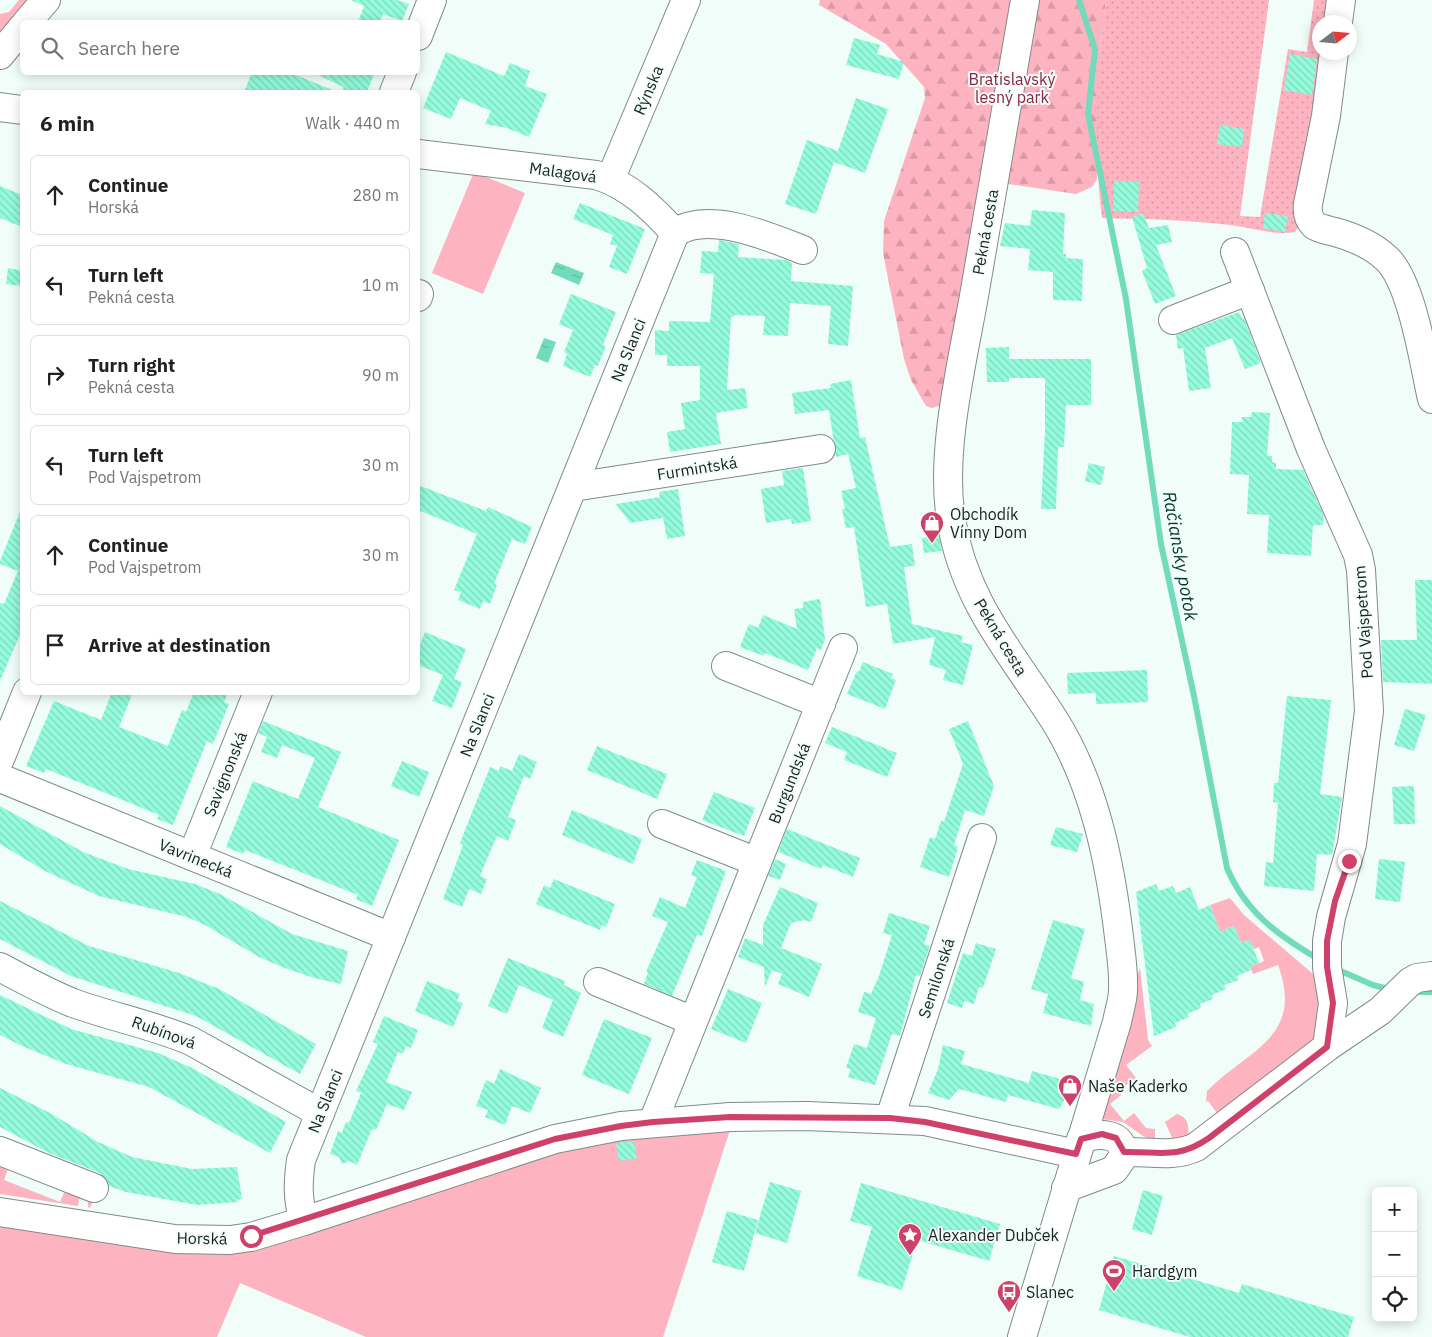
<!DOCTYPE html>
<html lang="en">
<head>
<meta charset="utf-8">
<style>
  body { margin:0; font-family:"IBM Plex Sans",sans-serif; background:#f6f6f6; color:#202124 }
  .controls { position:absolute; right:15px; bottom:15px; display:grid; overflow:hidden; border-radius:8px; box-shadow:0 2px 12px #0003 }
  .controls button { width:45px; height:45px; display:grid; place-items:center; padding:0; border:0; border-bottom:1px solid #e0e0e0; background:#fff; color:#202124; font:25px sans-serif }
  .compass { position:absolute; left:1312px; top:15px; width:45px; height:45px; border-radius:50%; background:#fff; box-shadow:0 2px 12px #0003; rotate:74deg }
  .stop { position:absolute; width:15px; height:15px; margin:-11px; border:4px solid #cf416a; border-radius:50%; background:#fff }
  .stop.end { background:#cf416a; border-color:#fff; box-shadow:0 1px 5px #0008 }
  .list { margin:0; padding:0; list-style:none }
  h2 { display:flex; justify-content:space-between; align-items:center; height:65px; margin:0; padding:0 20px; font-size:21px }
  h2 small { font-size:16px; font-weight:400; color:#757577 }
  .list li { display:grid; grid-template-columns:32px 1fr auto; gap:15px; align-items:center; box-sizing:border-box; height:80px; margin:0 10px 10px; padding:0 10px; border:1px solid #e0e0e0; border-radius:8px }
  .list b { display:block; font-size:19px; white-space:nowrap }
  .list p { margin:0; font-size:16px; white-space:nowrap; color:#757577 }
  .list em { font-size:16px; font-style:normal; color:#757577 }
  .icon { flex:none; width:28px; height:28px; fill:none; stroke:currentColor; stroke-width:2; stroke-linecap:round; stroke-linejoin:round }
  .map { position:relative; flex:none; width:1432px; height:1337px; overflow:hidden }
  .search { position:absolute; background:#fff; box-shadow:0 2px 12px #0003; left:20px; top:20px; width:400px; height:55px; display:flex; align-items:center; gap:12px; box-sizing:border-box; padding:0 18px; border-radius:8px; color:#757577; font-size:19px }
  .panel { position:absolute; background:#fff; box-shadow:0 2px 12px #0003; left:20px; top:90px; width:400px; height:605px; border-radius:8px }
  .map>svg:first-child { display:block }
  .grass { fill:#fdb3c0 }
  .forest { fill:url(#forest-firs) }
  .garden { fill:url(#garden-dots) }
  .water { fill:url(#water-ripples) }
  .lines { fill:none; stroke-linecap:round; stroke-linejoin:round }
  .stream { stroke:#72dbbb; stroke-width:6 }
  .building { fill:url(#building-back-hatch) }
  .minor-casing { stroke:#808b87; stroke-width:30 }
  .minor { stroke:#fff; stroke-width:28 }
  .route { stroke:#cf416a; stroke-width:6 }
  .labels { text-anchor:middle; stroke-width:4; stroke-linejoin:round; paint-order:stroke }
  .park-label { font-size:16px; fill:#8c2544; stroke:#f1fdf9 }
  .street-label { font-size:16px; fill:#1c201e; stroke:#f1fdf9 }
  .poi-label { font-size:16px; fill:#1c201e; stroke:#f1fdf9; text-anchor:start }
  .water-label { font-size:18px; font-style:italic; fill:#06382b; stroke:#f1fdf9 }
</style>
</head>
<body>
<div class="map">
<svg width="1432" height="1337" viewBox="0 0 1432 1337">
  <defs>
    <pattern id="forest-firs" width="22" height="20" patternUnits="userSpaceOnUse" patternTransform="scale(1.25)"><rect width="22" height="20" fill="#fdb3c0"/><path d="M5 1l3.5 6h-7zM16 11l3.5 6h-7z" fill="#d89aa5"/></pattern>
    <pattern id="garden-dots" width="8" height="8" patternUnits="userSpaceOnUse" patternTransform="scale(1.25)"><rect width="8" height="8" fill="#fdb3c0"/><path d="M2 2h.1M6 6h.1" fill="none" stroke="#d89aa5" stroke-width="1.8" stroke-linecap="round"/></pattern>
    <pattern id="water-ripples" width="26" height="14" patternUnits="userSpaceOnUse" patternTransform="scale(1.25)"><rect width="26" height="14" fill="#72dbbb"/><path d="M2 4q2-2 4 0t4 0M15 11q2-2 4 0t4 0" fill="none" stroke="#62bca0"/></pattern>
    <pattern id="building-back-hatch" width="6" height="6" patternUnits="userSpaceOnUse" patternTransform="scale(1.25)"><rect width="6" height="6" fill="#94fcdc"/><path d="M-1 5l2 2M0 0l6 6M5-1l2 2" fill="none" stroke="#7fd8bc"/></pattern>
  </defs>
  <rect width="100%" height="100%" fill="#f1fdf9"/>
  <!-- grass -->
  <g class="grass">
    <path d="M19,0H34L0,41V14L9,12Z"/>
    <path d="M474,172L525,193L483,294L432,273Z"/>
    <path d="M1230,898L1244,915L1319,979L1324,1005L1314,1040L1219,1116L1208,1101L1206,1102L1207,1091C1247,1050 1305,1038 1278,965L1253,974L1250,967L1264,961L1259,947L1254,949L1250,940L1241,943L1234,926L1220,932L1210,905Z"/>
    <path d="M1140,968L1148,1040L1152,1046L1126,1065L1136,1078L1122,1088L1121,1095L1110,1104L1124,1121L1134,1113L1146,1128L1155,1129V1140L1143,1136L1123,1122L1101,1119L1132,990Z"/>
    <path d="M1177,1114C1189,1118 1188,1125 1189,1137L1174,1142L1165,1122Z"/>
    <path d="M730,1130L663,1337H366L240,1283L217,1337H0V1220L175,1246L589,1141Z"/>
    <path d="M9,1166L4,1180L60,1202L66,1188L94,1198L90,1208L88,1207V1200L79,1199L78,1206L0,1194V1167Z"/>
  </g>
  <!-- forest -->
  <path class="forest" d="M820,0H1106L1101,43L1097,179L1092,187L1076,194L1002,183L942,405L932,408L926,406L911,380L904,359L883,253L884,221L925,98L924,87L886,44L819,5Z"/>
  <!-- garden -->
  <path class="garden" d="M1106,0H1269L1240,216L1260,217L1288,49L1307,52L1314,0H1334L1331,22H1320V52L1327,53L1300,224L1295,232C1274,236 1251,227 1230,225C1187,220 1145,219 1102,218C1093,147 1097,71 1106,0Z"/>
  <!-- water -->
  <g class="water">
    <path d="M556,262L584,273L579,285L551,273Z"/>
    <path d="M544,338L556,342L548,363L536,358Z"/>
  </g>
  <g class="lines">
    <!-- stream -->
    <g class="stream">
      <path d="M1079,0L1095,49L1088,114L1126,299L1161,544L1194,696L1227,868C1246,913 1279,936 1320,960"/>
      <path d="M1336,969L1373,985L1392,990"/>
      <path d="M1412,992H1432"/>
    </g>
  </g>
  <!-- building -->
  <g class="building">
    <path d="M351,0H397L409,4L402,21L383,14L380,22H358L364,6Z"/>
    <path d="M854,38L880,45L877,54L904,62L899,79L846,65Z"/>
    <path d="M446,52L504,76L510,63L530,71L525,86L547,94L529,137L507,128L485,124L491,111L460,98L451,119L423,108Z"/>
    <path d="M1290,54L1317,59L1312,95L1284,90Z"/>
    <path d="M252,72H289L337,92H244Z"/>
    <path d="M312,72H375L367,92H344L343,87Z"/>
    <path d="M856,98L888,109L865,173L834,162L816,214L785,204L807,140L838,151Z"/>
    <path d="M1220,125L1244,129L1242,147L1217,144Z"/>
    <path d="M1114,181L1139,182L1138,212L1113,211Z"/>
    <path d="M0,186L22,195V227L0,218Z"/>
    <path d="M580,203L645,229L627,274L609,267L617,246L610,244L613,235L573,219Z"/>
    <path d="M1032,210L1065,213L1063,254H1066V258L1083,259L1082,301L1053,300V272L1028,270L1030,249L1000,246L1005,223L1030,226Z"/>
    <path d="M1143,213L1149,228L1168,225L1172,242L1156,245L1176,296L1155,304L1142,271L1147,268L1132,217Z"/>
    <path d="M1265,213L1288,216L1285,232L1263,228Z"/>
    <path d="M719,240L739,244L738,257L786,260L792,263L791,281L853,286L848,346L828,344L831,306L790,303L788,336L763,335L765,316L734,315V317H731L727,390L745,388L748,408L716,413L721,444L670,452L667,432L685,429L681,403L700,400V366H667V355H655V330L669,331V321L710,322L714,274L700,273L702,251L718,252Z"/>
    <path d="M8,268L22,271V286L6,284Z"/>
    <path d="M571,294L616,312L603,345L606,346L598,366L595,365L590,377L563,366L567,354L564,352L573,330L559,324Z"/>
    <path d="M1239,312L1242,319L1244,318L1261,363L1245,369L1232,338L1205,348L1211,388L1189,391L1183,348L1178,349L1176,335Z"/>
    <path d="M1009,347V359H1091V405H1066L1064,447H1058L1056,509H1041L1045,430V378H1009V382H987L986,348Z"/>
    <path d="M851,380L860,438L865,437L890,547L912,544L915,566L904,567L912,624L963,636L961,642L973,645L963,685L943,680L946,670L929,665L935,637L893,644L887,604L866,607L854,527L846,528L842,509H845L841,491L856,488L848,454L836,457L829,410L795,414L792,393L831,388L830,384Z"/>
    <path d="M1252,412L1270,413L1267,456H1272V462L1276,463V469L1303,470L1324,516L1323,525H1313L1311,556L1267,553L1269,515L1247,514L1249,475L1230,474L1232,422H1242V417H1251Z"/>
    <path d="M1089,463L1105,467L1101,485L1085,481Z"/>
    <path d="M803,468L811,521L792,524L791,519L766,523L761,489L784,485L782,471Z"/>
    <path d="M418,485L486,511L488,507L532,527L525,544L512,539L494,584L497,585L490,604L483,601L480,609L458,600L461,592L454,590L477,534L418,510Z"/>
    <path d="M678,489L685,536L667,539L663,518L630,523L616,504L660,497L659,492Z"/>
    <path d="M22,507V630L0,681V603L4,604L18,571L0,564V561Z"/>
    <path d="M939,535L942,551L924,553L922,538Z"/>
    <path d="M1415,580H1432V684L1383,682L1381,640H1417Z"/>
    <path d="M820,599L825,639L821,650L817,648L808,670L765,653L764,656L740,647L749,624L758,628L763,615L797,629L794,609L803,608V602Z"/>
    <path d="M425,632L466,649L454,679L462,682L452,708L432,701L443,675L418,665V650Z"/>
    <path d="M863,662L893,674L891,678L896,680L885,709L847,694L857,671L859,672Z"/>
    <path d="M1147,670L1148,702L1096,704V693L1068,694L1067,673Z"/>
    <path d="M112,692H133L119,727L168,746L182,710L186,712L194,692H228L224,702L229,704L213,744L207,741L173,825L157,819L159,815L108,794L46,769L44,773L26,766L54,701L101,720Z"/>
    <path d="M1287,696L1331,700L1320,794L1342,797L1332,855L1317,854L1314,891L1264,886L1266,862L1273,863L1278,803L1273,802L1274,783H1278Z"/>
    <path d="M1405,709L1426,715L1414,751L1394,745Z"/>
    <path d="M263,721L341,752L318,807L399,840L372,906L356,899L358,895L318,879L245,850L243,854L226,847L253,781L298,799L315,758L282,745L277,758L261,752L267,737L258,733Z"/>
    <path d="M968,721L994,786L984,816L965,810L954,845L958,847L949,877L920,867L930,837L935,839L941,821L944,822L963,764L949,729Z"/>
    <path d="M832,727L897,753L887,777L844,760L847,752L825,743Z"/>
    <path d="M597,746L667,774L657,799L587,770Z"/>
    <path d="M519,754L537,762L530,779L512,771Z"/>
    <path d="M402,761L429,772L419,797L391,786Z"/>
    <path d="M500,766L524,776L508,817L516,820L508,841L497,836L480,876L487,879L481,894L469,889L462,907L443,899L463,845L460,843L490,767L499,771Z"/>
    <path d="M1414,786L1415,824H1394L1392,787Z"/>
    <path d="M714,792L755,808L744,836L702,820Z"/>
    <path d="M0,806L83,852L128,869L195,884L220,894L292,934L348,951L341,984L314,978L282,967L259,957L205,925L187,917L99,896L45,871L0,844Z"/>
    <path d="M572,810L642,839L633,864L562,835Z"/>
    <path d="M1056,827L1083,834L1077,852L1050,845Z"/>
    <path d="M787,829L860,858L853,877L823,865L821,869L778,852Z"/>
    <path d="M775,859L786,864L780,880L768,876Z"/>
    <path d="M1379,859L1405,862L1400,902L1375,899Z"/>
    <path d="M697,860L726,871L702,936L697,935L672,996L644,984L648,972H646L668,922L652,916L660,897L685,908L697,877L691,875Z"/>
    <path d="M554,879L615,904L606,927L602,925L600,930L536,904L544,885L550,888Z"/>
    <path d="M1156,884L1159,891L1173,886L1176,893L1190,887L1199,910L1210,905L1220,932L1234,926L1241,943L1250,940L1259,963L1250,967L1251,970L1237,976L1239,980L1224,985L1226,989L1212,995L1213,999L1200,1004L1201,1008L1187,1014L1189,1017L1175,1023L1176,1027L1154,1036L1136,892Z"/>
    <path d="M780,887L818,903L811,922L804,920L791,923L781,948L822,964L809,997L778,984L782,974L772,970L765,987L764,967L738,957L745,938L763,945V925Z"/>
    <path d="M0,901L89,946L179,973L219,989L316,1044L300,1074L196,1016L71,976L0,939Z"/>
    <path d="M889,913L930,926L924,944L930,946L920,976L916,975L900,1036L892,1034L875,1085L848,1077L851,1069L846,1068L854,1044L867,1048L876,1018L858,1012L864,992L871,994L879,976L892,935L883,933Z"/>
    <path d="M1053,920L1085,929L1071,978L1084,982L1080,1000L1094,1004L1091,1026L1043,1013L1048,994L1031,989Z"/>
    <path d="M976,943L996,949L983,988L979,987L974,1004L964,1001L962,1008L947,1003L963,953L972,956Z"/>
    <path d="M508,958L565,981L564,985L581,993L563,1037L542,1028L553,1000L519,985L507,1014L488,1006Z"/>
    <path d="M427,981L460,994L457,1001L463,1003L453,1027L415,1011Z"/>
    <path d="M728,989L762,1003L746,1043L711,1029Z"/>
    <path d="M0,995L71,1029L158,1053L192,1068L286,1122L270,1153L149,1087L66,1064L22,1046L0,1035Z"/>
    <path d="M384,1016L418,1030L411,1048L406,1046L403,1054L398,1052L386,1082L412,1092L404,1110L387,1104L376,1130L372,1129L357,1165L349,1161L342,1164L339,1157L330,1154L338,1131L342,1133L346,1122L349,1123L361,1093L356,1091L378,1044L373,1042Z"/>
    <path d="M604,1019L652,1038L629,1094L582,1075Z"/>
    <path d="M943,1045L965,1051L961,1064L1029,1083L1032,1071L1074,1083L1059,1109L1008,1095L1006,1102L959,1089L949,1100L928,1093L938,1069Z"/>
    <path d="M500,1069L541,1088L530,1113L512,1106L505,1125L485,1117L488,1110L476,1106L486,1080L494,1084Z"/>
    <path d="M0,1088L50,1113L98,1142L132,1157L192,1169L237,1167L242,1199L237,1200L238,1202L197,1205L126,1192L109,1186L106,1179L100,1173L49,1153L0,1127Z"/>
    <path d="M634,1141L637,1158L619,1161L616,1143Z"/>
    <path d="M770,1182L801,1191L787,1243L755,1233Z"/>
    <path d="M861,1183L1000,1224L989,1261L917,1240L902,1290L857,1276L872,1227L850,1221Z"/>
    <path d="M1143,1190L1163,1196L1152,1235L1132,1229Z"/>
    <path d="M727,1211L758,1220L744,1271L712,1262Z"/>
    <path d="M1114,1256L1239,1293L1242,1284L1354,1317L1348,1337H1190L1099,1310Z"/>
  </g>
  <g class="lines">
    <!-- minor casing -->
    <g class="minor-casing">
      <g id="minor">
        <path d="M27,22L46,0"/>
        <path d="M1338,22L1341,0"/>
        <path d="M418,36L432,0"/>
        <path d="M1334,52L1326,116L1308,204C1307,212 1308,219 1314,225C1319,229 1329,230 1335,232C1353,237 1373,246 1386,258C1412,281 1424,364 1432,399"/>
        <path d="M0,55L22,28"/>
        <path d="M394,92L402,72"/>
        <path d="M0,107L22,110"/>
        <path d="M418,154L596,175C629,185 652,208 675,233C708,210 770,237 803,250"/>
        <path d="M610,180L686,0"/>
        <path d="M1235,252L1311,449L1358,555L1361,570L1369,711L1352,844L1331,917L1327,941V967L1333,1003L1327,1047"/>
        <path d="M418,297L419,294"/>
        <path d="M1173,320L1250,290"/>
        <path d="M573,487L821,449"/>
        <path d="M726,666L821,704"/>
        <path d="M0,759L27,692"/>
        <path d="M0,778L391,937"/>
        <path d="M662,824L757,862"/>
        <path d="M192,856L258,692"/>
        <path d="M0,967C24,980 48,993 73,1003C112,1017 153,1025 191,1041L320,1113"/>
        <path d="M598,982L693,1021"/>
        <path d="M890,1118L982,838"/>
        <path d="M653,1122L843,648"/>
        <path d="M0,1151L94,1188"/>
        <path d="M1124,1152C1148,1151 1173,1158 1196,1147L1327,1047L1380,1011L1410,982L1417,978L1432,976"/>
        <path d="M1066,1188L1114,1170L1123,1157C1125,1131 1098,1133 1081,1139"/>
        <path d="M0,1212L175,1239L230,1240L251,1237L304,1221L555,1139L621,1126L730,1117L807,1116L925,1121L1076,1154"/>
        <path d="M304,1221C297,1199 298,1182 301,1160L675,233"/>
        <path d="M1022,1337L1117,1022C1119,1011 1123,1000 1123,990C1124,973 1121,954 1119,937C1110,861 1094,782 1053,718C1010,651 964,601 951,519C940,452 962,364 974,296C991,197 1008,99 1025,0"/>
      </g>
    </g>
    <!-- minor -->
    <use href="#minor" class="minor"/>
  </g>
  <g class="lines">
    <!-- route -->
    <path class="route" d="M251,1236L555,1139L621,1126L653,1122L730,1117L890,1118L925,1122L1076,1154L1081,1139L1102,1134L1116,1138L1124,1152C1160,1151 1177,1160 1209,1138L1327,1047L1333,1003L1327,967V941L1335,901L1349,861"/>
  </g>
  <!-- icons -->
  <defs>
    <g id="shop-pin" transform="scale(1.25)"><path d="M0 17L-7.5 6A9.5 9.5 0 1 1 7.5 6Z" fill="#cf416a" stroke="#f1fdf9"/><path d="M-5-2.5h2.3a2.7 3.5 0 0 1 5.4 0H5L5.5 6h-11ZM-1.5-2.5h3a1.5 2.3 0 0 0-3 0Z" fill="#fff"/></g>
    <g id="sight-pin" transform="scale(1.25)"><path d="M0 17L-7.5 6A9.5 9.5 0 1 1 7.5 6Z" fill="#cf416a" stroke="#f1fdf9"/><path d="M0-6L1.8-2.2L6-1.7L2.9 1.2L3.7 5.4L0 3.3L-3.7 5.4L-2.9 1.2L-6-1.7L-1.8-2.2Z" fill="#fff"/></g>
    <g id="stadium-pin" transform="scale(1.25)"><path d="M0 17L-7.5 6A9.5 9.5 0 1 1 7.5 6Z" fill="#cf416a" stroke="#f1fdf9"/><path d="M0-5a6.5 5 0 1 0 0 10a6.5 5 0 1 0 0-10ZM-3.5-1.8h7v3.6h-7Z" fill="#fff"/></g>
    <g id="bus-pin" transform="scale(1.25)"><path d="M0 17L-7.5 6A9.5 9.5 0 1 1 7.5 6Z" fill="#cf416a" stroke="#f1fdf9"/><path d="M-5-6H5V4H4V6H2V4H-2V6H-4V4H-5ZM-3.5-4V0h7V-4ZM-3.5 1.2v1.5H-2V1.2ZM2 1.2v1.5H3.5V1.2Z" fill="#fff"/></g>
  </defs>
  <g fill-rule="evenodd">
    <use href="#shop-pin" x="932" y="523"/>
    <use href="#shop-pin" x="1070" y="1086"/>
    <use href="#sight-pin" x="910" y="1235"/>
    <use href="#stadium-pin" x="1114" y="1271"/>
    <use href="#bus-pin" x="1009" y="1292"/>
  </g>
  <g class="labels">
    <!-- park labels -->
    <g class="park-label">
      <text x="1012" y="85">Bratislavský<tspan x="1012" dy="18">lesný park</tspan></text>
    </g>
    <!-- street labels -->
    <g class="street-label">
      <text transform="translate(648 90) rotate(-67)" y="6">Rýnska</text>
      <text transform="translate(563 172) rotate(8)" y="6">Malagová</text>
      <text transform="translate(985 232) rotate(-80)" y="6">Pekná cesta</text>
      <text transform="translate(628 350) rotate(-68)" y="6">Na Slanci</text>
      <text transform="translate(697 468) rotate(-9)" y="6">Furmintská</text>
      <text transform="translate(1363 622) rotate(-94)" y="6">Pod Vajspetrom</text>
      <text transform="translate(1001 637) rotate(59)" y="6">Pekná cesta</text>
      <text transform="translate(477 725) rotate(-68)" y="6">Na Slanci</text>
      <text transform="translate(225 774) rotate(-68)" y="6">Savignonská</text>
      <text transform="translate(789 783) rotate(-68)" y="6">Burgundská</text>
      <text transform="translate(196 858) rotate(22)" y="6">Vavrinecká</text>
      <text transform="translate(936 978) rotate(-72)" y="6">Semilonská</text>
      <text transform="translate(164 1032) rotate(20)" y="6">Rubínová</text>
      <text transform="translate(325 1101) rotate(-68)" y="6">Na Slanci</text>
      <text transform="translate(202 1238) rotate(1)" y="6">Horská</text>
    </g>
    <!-- poi labels -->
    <g class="poi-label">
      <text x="950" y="520">Obchodík<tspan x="950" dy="18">Vínny Dom</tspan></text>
      <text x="1088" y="1092">Naše Kaderko</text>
      <text x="928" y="1241">Alexander Dubček</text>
      <text x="1132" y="1277">Hardgym</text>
      <text x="1026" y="1298">Slanec</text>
    </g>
    <!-- water labels -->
    <g class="water-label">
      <text transform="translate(1180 556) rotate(80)" y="6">Račiansky potok</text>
    </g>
  </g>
</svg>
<div class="controls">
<button>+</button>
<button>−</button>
<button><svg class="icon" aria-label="locate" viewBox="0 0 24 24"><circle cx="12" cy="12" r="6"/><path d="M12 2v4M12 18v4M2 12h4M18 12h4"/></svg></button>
</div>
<svg class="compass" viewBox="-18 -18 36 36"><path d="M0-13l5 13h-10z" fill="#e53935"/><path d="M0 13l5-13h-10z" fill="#757577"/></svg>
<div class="stop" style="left:251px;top:1236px"></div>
<div class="stop end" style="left:1349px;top:861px"></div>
<div class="search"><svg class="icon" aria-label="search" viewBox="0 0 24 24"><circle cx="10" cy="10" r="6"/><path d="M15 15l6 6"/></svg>Search here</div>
<section class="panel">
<h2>6 min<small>Walk · 440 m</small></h2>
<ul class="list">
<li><svg class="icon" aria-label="ahead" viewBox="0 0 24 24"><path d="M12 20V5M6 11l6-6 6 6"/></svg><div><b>Continue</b><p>Horská</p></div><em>280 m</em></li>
<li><svg class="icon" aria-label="left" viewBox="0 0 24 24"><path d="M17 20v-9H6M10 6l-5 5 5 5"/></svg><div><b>Turn left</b><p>Pekná cesta</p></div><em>10 m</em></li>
<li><svg class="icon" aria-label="right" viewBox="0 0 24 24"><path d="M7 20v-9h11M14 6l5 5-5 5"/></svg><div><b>Turn right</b><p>Pekná cesta</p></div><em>90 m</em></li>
<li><svg class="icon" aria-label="left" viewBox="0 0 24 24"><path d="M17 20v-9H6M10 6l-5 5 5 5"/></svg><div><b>Turn left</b><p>Pod Vajspetrom</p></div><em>30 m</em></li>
<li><svg class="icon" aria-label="ahead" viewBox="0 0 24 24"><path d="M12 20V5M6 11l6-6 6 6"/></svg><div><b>Continue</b><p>Pod Vajspetrom</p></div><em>30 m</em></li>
<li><svg class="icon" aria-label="arrive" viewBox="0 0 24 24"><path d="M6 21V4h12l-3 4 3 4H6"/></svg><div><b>Arrive at destination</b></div></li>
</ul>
</section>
</div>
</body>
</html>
